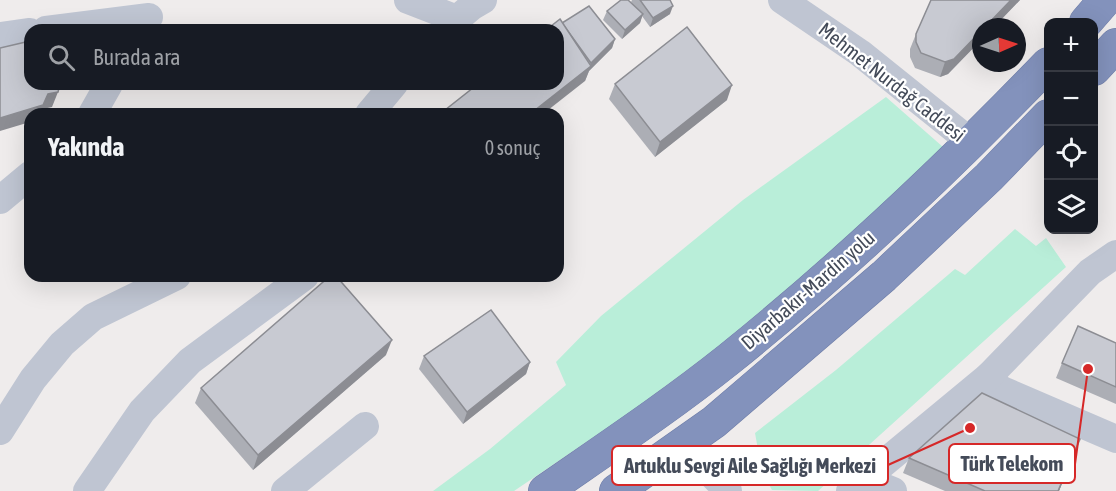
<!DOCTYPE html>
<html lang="tr">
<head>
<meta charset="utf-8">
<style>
  body { margin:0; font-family:"Asap Condensed",sans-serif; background:#242831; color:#f1f3f6 }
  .controls { position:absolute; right:18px; top:18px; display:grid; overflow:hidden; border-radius:12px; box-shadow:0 6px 24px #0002 }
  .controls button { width:54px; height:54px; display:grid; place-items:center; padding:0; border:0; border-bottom:2px solid #363941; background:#171b24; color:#f1f3f6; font:30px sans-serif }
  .compass { position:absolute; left:972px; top:18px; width:54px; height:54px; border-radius:50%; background:#171b24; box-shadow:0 6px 24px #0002; rotate:87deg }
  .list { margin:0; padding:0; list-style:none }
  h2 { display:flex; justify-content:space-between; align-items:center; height:78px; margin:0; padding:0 24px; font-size:26px }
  h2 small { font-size:20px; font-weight:400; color:#9ea1a6 }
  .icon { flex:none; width:33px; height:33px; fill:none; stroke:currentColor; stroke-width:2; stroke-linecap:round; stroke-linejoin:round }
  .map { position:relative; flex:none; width:1116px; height:491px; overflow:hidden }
  .search { position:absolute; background:#171b24; box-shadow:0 6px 24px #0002; left:24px; top:24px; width:540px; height:66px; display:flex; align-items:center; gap:15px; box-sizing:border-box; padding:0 21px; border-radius:18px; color:#9ea1a6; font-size:22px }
  .panel { position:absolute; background:#171b24; box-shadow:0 6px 24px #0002; left:24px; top:108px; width:540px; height:174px; border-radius:18px }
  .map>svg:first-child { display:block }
  .green { fill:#b9eed9 }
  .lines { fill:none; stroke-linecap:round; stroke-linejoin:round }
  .highway-casing { stroke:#6e7da7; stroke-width:34 }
  .minor { stroke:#bfc5d2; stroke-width:28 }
  .highway { stroke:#8392bc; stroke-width:33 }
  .wall { fill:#acaeb5 }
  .shaded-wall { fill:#8c8d93 }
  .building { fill:#c8cad2; stroke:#8c8d93; stroke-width:1.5 }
  .labels { text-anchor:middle; stroke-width:4.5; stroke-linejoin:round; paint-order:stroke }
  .street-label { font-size:20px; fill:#444b59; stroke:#fff }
  .leader { fill:none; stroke:#d62828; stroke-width:2 }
  .callout-dot { fill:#d62828; stroke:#fff; stroke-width:2 }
  .callout { fill:#fff; stroke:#d62828; stroke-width:2 }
  .callout-label { font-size:21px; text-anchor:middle; font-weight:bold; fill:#444b59 }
</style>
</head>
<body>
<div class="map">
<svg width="1116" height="491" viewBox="0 0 1116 491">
  <rect width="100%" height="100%" fill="#efecec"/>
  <!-- green -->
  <g class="green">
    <path d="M886,97L943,147L907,186L810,270L717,348L628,414L514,491H433L490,449L566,385L556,362L601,316L743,200Z"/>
    <path d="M1015,229L1036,246L1046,238L1066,267L818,491L772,490L762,472L755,433L836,370L955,269L965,275Z"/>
  </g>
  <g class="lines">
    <!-- highway casing -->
    <g class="highway-casing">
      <g id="highway">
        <path d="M1086,22L1105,0"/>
        <path d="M1094,69L1116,45"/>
        <path d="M545,491C607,448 670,406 729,359C842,268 948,168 1048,64"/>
        <path d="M616,491L714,422L884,276L989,177L1048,116"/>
      </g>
    </g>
    <!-- minor -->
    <g class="minor">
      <path d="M408,0L457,19"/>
      <path d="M782,0L860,53L972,143"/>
      <path d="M46,30L149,17"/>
      <path d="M444,30L471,7L483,0"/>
      <path d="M0,36L30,32"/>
      <path d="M92,114L109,84"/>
      <path d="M369,114L394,84"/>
      <path d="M0,200L30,175"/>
      <path d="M989,376L1000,389L1116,439"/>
      <path d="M0,431L33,379L62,344L93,317L177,276"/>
      <path d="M683,445L728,491"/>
      <path d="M866,480L893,491"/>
      <path d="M87,491L142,411L190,361L305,276"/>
      <path d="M285,491L365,426"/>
      <path d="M850,491L989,376L1090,272L1116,254"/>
    </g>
    <!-- highway -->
    <use href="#highway" class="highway"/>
  </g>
  <!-- wall -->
  <g class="wall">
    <path d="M632,0H670V14L650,27L642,16L640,23L622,39L603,20L607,11L636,8L631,2Z"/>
    <path d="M931,0H1020L994,27H981V40L948,74L940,77L915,68L910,57V49L916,34Z"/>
    <path d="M562,23L615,39L612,48L589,71L585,81Z"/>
    <path d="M615,84L727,100L655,157L609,99Z"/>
    <path d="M1116,343V404L1056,378L1062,363Z"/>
    <path d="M386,355L253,470L195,403L201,388Z"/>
    <path d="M424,356L530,362L526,374L463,424L419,369Z"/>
    <path d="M1080,439L1059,491H945L903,473L909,458Z"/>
  </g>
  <!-- shaded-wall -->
  <g class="shaded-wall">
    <path d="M1011,0H1020L994,27H985Z"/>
    <path d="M673,6L670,14L650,27L653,18Z"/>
    <path d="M643,14L640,23L622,39L625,30Z"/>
    <path d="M981,31V40L948,74L940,77L945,62Z"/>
    <path d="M615,39L612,48L589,71L585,81L543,114H530L590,66L591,63Z"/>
    <path d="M732,85L727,100L655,157L660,142Z"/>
    <path d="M58,92L52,107L43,109L40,114H30V122L0,131V118L48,94Z"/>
    <path d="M392,340L386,355L253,470L258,455Z"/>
    <path d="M530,362L526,374L463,424L467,412Z"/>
    <path d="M1080,439L1074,454L1059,491H1058Z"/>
  </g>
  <!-- building -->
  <g class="building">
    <path d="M621,0H628L643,14L625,30L607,11Z"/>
    <path d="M640,0H670L673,6L653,18Z"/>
    <path d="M931,0H1011L985,27H981V31L954,59L945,62L921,53L916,42V34Z"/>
    <path d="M589,6L615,39L591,63L562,23Z"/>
    <path d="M560,19L591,66L530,114H440L478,84H558V30H546Z"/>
    <path d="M687,27L732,85L660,142L615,84Z"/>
    <path d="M30,41V84H60L58,92L48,94L43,105L0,118V48Z"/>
    <path d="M330,276H336L392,340L258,455L201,388Z"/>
    <path d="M491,310L530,362L467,412L424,356Z"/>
    <path d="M1078,326L1116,343V387L1062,363Z"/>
    <path d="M982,393L1080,439L1058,491H985L909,458Z"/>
  </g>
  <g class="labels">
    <!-- street labels -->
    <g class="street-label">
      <text transform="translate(892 82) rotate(38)" y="7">Mehmet Nurdağ Caddesi</text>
      <text transform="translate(808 290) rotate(-41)" y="7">Diyarbakır-Mardin yolu</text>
    </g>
  </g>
  <!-- callouts -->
  <path class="leader" d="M1088 369L1075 464M970 428L888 465"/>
  <g class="callout-dot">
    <circle cx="1088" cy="369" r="6"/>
    <circle cx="970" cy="428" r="6"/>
  </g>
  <g class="callout">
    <rect x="949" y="444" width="126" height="39" rx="6"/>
    <rect x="612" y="446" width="276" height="39" rx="6"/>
  </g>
  <g class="callout-label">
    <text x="1012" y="471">Türk Telekom</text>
    <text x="750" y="473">Artuklu Sevgi Aile Sağlığı Merkezi</text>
  </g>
</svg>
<div class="controls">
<button>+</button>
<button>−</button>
<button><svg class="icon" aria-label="locate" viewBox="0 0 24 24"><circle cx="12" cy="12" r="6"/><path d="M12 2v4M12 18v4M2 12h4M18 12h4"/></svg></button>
<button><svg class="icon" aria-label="layers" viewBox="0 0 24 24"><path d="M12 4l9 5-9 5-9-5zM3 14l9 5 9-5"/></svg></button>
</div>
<svg class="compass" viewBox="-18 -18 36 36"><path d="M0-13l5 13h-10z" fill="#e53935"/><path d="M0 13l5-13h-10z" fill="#9ea1a6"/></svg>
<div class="search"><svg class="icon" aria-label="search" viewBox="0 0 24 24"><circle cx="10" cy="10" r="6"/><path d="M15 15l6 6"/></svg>Burada ara</div>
<section class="panel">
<h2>Yakında<small>0 sonuç</small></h2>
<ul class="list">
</ul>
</section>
</div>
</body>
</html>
